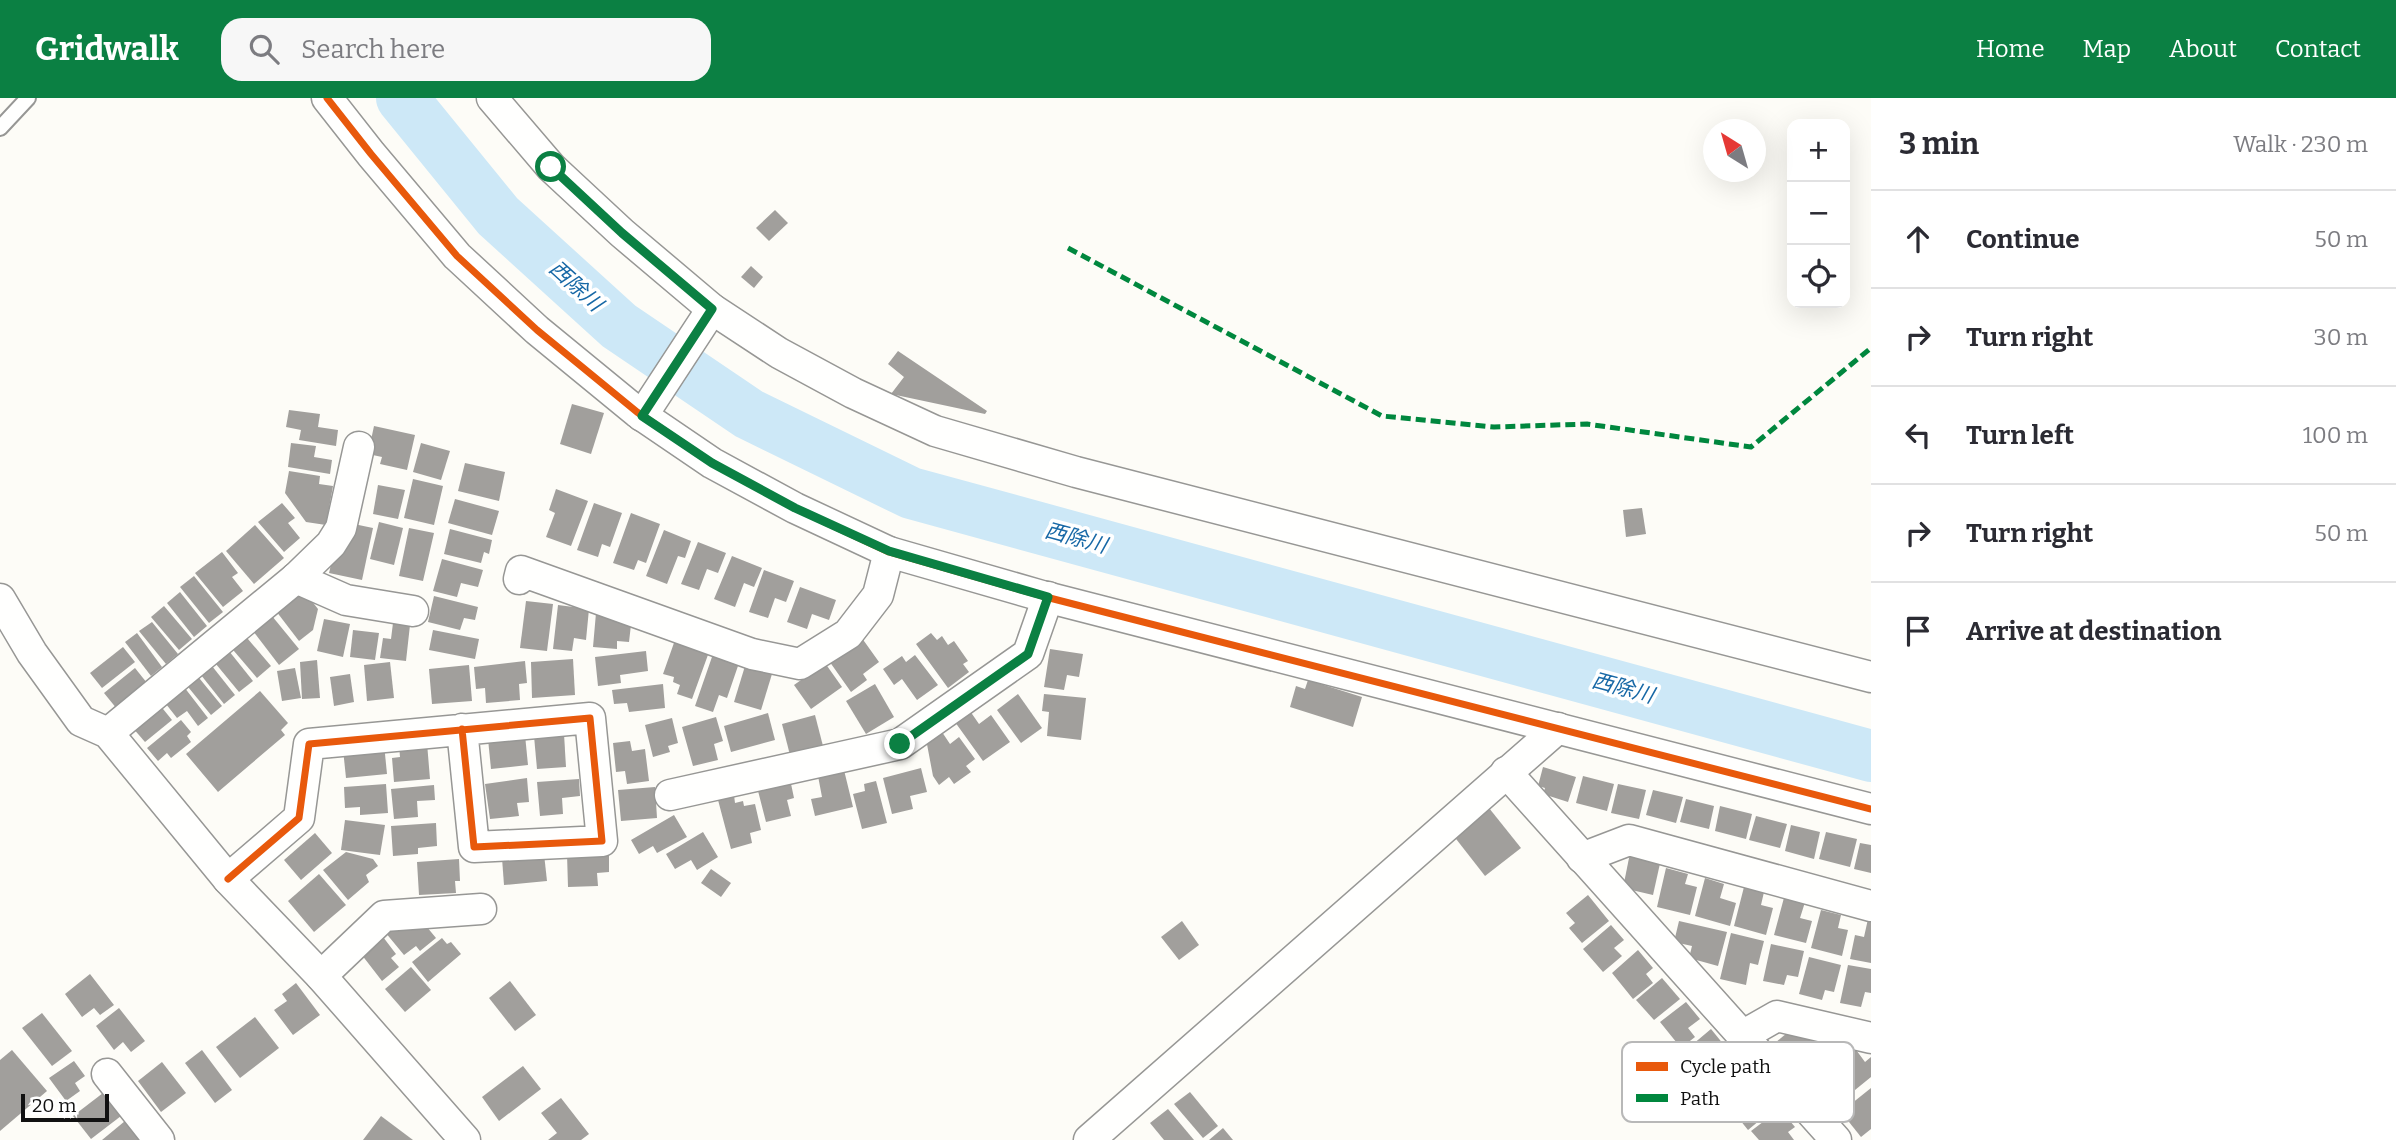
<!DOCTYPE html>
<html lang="en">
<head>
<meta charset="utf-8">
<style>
  body { margin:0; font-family:Bitter,"Noto Sans JP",serif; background:#f7f7f7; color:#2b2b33 }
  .controls { position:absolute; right:21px; top:21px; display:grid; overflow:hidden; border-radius:14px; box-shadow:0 7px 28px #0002 }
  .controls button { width:63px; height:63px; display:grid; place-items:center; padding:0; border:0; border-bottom:2px solid #e1e1e2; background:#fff; color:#2b2b33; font:35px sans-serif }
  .compass { position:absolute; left:1703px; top:21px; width:63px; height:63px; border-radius:50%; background:#fff; box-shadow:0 7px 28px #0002; rotate:323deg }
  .scale { position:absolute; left:21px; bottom:18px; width:88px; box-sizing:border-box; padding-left:7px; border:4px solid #111; border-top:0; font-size:19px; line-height:24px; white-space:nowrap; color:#111; -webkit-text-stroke:5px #fff; paint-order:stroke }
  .stop { position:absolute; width:21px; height:21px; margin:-16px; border:5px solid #0b8043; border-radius:50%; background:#fff }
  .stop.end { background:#0b8043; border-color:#fff; box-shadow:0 2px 7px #0008 }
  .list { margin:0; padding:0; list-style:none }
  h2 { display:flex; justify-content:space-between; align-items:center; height:91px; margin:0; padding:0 28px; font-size:30px }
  h2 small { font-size:23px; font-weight:400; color:#7c7c81 }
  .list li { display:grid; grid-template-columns:46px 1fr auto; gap:21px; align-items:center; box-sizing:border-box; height:98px; padding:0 28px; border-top:2px solid #e1e1e2 }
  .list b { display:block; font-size:26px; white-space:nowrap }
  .list em { font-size:23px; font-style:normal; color:#7c7c81 }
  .icon { flex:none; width:38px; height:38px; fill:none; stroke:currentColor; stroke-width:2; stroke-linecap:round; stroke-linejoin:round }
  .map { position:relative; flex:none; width:1871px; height:1042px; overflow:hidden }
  header { display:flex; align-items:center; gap:42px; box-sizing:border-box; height:98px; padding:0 35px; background:#0b8043; color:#fff }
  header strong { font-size:33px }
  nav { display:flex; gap:38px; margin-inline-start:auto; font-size:24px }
  .search { width:490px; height:63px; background:#f7f7f7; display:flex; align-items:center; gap:18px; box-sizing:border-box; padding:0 24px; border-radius:21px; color:#7c7c81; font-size:26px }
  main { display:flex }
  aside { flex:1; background:#fff }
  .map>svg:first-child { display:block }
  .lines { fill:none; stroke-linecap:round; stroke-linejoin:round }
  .river { stroke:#cde8f7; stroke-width:52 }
  .building { fill:#a19f9c }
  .lane-casing { stroke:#979795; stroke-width:18 }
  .street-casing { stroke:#979795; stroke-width:33 }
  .lane { stroke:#fffffe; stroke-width:14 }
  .street { stroke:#fffffe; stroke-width:30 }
  .quiet { stroke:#00873e; stroke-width:5; stroke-dasharray:10 5; stroke-linecap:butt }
  .cycleway-casing { stroke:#fff; stroke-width:11 }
  .cycleway { stroke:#e8590c; stroke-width:7 }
  .route { stroke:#0b8043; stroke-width:9 }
  .labels { text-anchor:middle; stroke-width:7; stroke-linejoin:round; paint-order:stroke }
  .water-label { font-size:21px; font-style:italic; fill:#1768a6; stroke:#fff }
  .key { fill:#fff; stroke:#b8b8b8; stroke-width:2 }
  .key-label { font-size:19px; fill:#111 }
</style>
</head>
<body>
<header>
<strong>Gridwalk</strong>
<div class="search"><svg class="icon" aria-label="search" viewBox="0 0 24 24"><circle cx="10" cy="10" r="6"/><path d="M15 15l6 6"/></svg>Search here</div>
<nav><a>Home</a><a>Map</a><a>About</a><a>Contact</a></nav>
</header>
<main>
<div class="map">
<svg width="1871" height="1042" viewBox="0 0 1871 1042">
  <rect width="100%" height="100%" fill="#fdfcf7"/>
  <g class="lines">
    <!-- river -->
    <path class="river" d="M402,0L498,118L619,228L749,316L911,395L1871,658"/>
  </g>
  <!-- building -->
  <g class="building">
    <path d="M775,112L788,125L769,143L756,130Z"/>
    <path d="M751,168L763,179L754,190L741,179Z"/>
    <path d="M898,253L987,313L985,316L891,296L904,279L888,266Z"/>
    <path d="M572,306L604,315L591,356L560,346Z"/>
    <path d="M289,312L320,316L318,329L338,332L336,348L299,342L301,332L286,329Z"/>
    <path d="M374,328L415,337L407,372L380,366L382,359L368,356Z"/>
    <path d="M291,345L316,348L314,359L332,362L330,376L288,369Z"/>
    <path d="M421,345L450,353L441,382L413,374Z"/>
    <path d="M465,365L505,374L499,403L458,393Z"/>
    <path d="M289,373L320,378L319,386L333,388L326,427L306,424L285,395Z"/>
    <path d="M413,381L443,388L434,427L404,420Z"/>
    <path d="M378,387L405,392L398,421L373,416Z"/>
    <path d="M556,391L588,403L571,448L546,439L555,415L549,412Z"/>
    <path d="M455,401L499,413L492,437L448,425Z"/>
    <path d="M282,405L295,420L288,425L300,440L284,454L258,424Z"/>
    <path d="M594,405L622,415L610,449L602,446L598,459L577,452Z"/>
    <path d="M1642,410L1646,436L1626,439L1623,412Z"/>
    <path d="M631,415L660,426L646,465L638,462L634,472L613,465Z"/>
    <path d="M379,424L403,430L394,467L370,461Z"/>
    <path d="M349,425L373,430L362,482L329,475L335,450Z"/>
    <path d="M255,427L284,460L254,486L226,453Z"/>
    <path d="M409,430L434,435L423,483L399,478Z"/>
    <path d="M450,431L492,442L489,456L484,454L481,465L444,456Z"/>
    <path d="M664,432L691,443L685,460L678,458L667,486L646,478Z"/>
    <path d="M698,444L726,455L718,475L707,471L699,492L681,486Z"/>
    <path d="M222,454L238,475L232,479L243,493L223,509L195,475Z"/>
    <path d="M732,458L762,470L754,489L744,485L735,509L714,501Z"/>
    <path d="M442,461L483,472L478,489L461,485L457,499L433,493Z"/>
    <path d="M764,472L794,483L786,504L775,500L768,520L749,514Z"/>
    <path d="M194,478L223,514L209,525L180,489Z"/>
    <path d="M800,489L836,502L829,522L812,516L807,531L787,524Z"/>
    <path d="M303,492L318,511L313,532L299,543L276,513Z"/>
    <path d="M180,494L207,528L194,539L167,505Z"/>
    <path d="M434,498L478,509L475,522L464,520L460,532L428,524Z"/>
    <path d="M526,503L553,506L547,553L520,550Z"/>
    <path d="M558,507L589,511L586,542L574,540L572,553L553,551Z"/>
    <path d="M164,508L192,541L179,552L151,519Z"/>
    <path d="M596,515L632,518L629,544L617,543V551L593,549Z"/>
    <path d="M272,518L299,551L279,567L253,533Z"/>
    <path d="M324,521L350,526L343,559L317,553Z"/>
    <path d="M152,524L178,556L166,566L139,533Z"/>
    <path d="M393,525L410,527L406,563L380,560L383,540L391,541Z"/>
    <path d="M353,532L379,535L375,562L350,559Z"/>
    <path d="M433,532L479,541L475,561L429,552Z"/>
    <path d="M242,534L271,568L257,580L228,546Z"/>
    <path d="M137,535L162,569L151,578L125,544Z"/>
    <path d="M931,535L937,542L942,538L948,547L954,543L968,563L963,566L969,574L948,590L916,546Z"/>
    <path d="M859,536L879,564L863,576L867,582L851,594L827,560Z"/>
    <path d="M675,542L709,554L692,601L677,596L680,587L673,584L674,579L663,576Z"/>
    <path d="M225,548L253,583L239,594L211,560Z"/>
    <path d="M123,549L135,564L102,590L90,575Z"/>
    <path d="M1050,551L1083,556L1079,579L1067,577L1064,592L1044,589Z"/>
    <path d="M646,553L648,573L620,577L621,585L598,588L595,559Z"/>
    <path d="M713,556L739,565L727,600L719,597L713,614L695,608Z"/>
    <path d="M915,557L938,587L917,602L902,581L894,587L883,571L902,558L906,564Z"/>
    <path d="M573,561L575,597L532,600L531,564Z"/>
    <path d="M317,562L320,600L302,601L300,564Z"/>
    <path d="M208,563L235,597L224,606L197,572Z"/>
    <path d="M525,563L527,585L519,586L520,602L486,605L485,590L476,591L474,569Z"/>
    <path d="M390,564L394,600L367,603L364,567Z"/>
    <path d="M825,565L842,589L811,611L794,587Z"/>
    <path d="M469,567L472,603L432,606L429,571Z"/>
    <path d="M745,568L772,576L761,612L734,604Z"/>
    <path d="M135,570L147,585L117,611L104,595Z"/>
    <path d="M295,570L301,600L282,603L277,573Z"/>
    <path d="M195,575L222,608L211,617L184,584Z"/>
    <path d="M350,576L354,604L334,608L330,579Z"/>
    <path d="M1308,582L1362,599L1353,629L1290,609L1296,588L1305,591Z"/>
    <path d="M181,585L208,620L198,628L187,613L177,620L162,601Z"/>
    <path d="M663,586L665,610L629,614L627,605L614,606L612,592Z"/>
    <path d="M875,586L894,619L866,636L846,603Z"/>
    <path d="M260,593L288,625L281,632L285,637L218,694L186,656Z"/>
    <path d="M1018,596L1042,630L1021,645L997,612Z"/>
    <path d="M1044,596L1086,600L1081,642L1047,638L1049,614L1042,613Z"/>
    <path d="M159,606L172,622L145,644L132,629Z"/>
    <path d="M970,613L979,626L991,617L1010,644L983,663L955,624Z"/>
    <path d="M768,615L775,642L731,654L724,628Z"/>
    <path d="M815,617L823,648L790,657L782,626Z"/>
    <path d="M716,619L723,643L714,646L718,662L693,668L682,629Z"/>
    <path d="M672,620L678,645L668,648L670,654L653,659L645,627Z"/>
    <path d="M181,622L191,634L187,638L191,644L171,660L167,655L158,663L147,650Z"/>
    <path d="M940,631L950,646L959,639L975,661L966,668L971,674L954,686L949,679L939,687L933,678L926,641Z"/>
    <path d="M564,636L566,669L537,671L534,638Z"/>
    <path d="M525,637L528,667L491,671L488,641Z"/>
    <path d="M630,643L632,653L645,651L649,683L627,686L625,673L616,674L613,645Z"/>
    <path d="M427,645L430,681L394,684L392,660L400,659L399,647Z"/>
    <path d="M384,646L387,676L346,680L343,651Z"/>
    <path d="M1543,669L1576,679L1568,704L1543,696L1545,690L1538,688Z"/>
    <path d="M921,670L927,694L910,698L913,711L892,716L883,680Z"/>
    <path d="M844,672L853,709L815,718L811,701L822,699L818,678Z"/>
    <path d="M1583,678L1614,686L1607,713L1576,705Z"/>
    <path d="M527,680L529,704L517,705L519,718L490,721L485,686Z"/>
    <path d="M579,681L580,698L562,700L563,716L540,718L537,684Z"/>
    <path d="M790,681L794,700L787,702L791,718L766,724L757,689Z"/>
    <path d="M876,683L887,725L862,731L853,696L865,693L864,686Z"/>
    <path d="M386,686L388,715L360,717V709L345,710L344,689Z"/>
    <path d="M1618,686L1646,692L1639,721L1611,715Z"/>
    <path d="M434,687L435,702L417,703L418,719L394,721L391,691Z"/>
    <path d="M655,689L657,720L621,723L618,692Z"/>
    <path d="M1653,692L1683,699L1676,725L1646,717Z"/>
    <path d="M734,697L735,705L743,703L744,708L755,706L761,732L750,735L752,745L731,751L718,702Z"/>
    <path d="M1686,701L1714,708L1709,731L1680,724Z"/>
    <path d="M1720,708L1752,716L1746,741L1715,733Z"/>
    <path d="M1489,710L1521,750L1485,778L1453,737Z"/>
    <path d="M674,717L687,739L657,755L653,748L639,756L631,742Z"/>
    <path d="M1756,718L1787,726L1780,750L1749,742Z"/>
    <path d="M345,722L385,727L380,757L341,752Z"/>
    <path d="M436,725L437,748L418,750V756L393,758L391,728Z"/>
    <path d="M1791,727L1820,734L1814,761L1785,753Z"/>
    <path d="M703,734L718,759L697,772L691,762L675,771L666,756Z"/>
    <path d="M1826,734L1857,741L1850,769L1819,761Z"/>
    <path d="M315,735L332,755L301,782L284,762Z"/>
    <path d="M1860,745L1871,747V775L1854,771Z"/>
    <path d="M346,754L373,761L378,768L366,777L369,784L348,802L323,772Z"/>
    <path d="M609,755V774L597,775L598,788L568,789L567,756Z"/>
    <path d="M1630,755L1661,761L1653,797L1623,790Z"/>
    <path d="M544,756L547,783L504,787L502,760Z"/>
    <path d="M459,761L460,783H455L456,795L419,797L417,764Z"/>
    <path d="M1666,770L1688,776L1685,786L1697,789L1690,817L1657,809Z"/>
    <path d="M711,771L731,785L721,799L701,785Z"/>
    <path d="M319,776L346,807L314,834L288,803Z"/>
    <path d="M1705,780L1724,786L1720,800L1736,805L1730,828L1695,818Z"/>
    <path d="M1744,789L1764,794L1761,807L1773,810L1766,837L1734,828Z"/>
    <path d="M1785,796L1806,801L1800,820L1812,823L1806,845L1774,837Z"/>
    <path d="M1588,797L1609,823L1582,845L1569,830L1575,825L1566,815Z"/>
    <path d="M1821,812L1841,817L1838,830L1848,832L1842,858L1811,850Z"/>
    <path d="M417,817L436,840L420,853L416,848L404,857L385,834Z"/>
    <path d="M1868,821L1871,822V865L1850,861L1855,837L1864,839Z"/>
    <path d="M1182,823L1199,847L1179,862L1161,839Z"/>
    <path d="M1679,823L1727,834L1718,868L1689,860L1692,848L1674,844Z"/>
    <path d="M1611,827L1624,842L1614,850L1622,858L1603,874L1583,851Z"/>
    <path d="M380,835L396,856L391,860L399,869L382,883L358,852Z"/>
    <path d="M1731,835L1764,843L1758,867L1750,865L1746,887L1720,881Z"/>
    <path d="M442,840L447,846L451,844L461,856L428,884L412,864Z"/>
    <path d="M1771,846L1804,853L1798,879L1787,877L1784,887L1763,883Z"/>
    <path d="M1638,852L1653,870L1646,876L1653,885L1633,901L1612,875Z"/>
    <path d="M1809,859L1841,867L1834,894L1825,892L1822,902L1799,896Z"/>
    <path d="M1848,867L1871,871V895L1865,894L1861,909L1840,905Z"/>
    <path d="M411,869L431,892L405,914L385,891Z"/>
    <path d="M90,876L114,907L100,917L94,910L82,919L65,896Z"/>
    <path d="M1662,880L1680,901L1654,922L1636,902Z"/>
    <path d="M510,883L536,917L515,933L489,900Z"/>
    <path d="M296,885L320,917L293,937L274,912L287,903L282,896Z"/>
    <path d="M1686,904L1700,921L1688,930L1695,939L1681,950L1660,924Z"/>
    <path d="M119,910L145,943L131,954L123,944L114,952L96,928Z"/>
    <path d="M42,915L72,953L52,968L22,930Z"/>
    <path d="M255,919L279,950L240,980L216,949Z"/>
    <path d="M1711,931L1724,947L1720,951L1727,959L1706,977L1686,952Z"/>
    <path d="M1787,935H1805L1822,957L1798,975L1775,945Z"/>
    <path d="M1851,945L1865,964L1871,959V979L1855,992L1832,960Z"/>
    <path d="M12,952L47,993L0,1033V962Z"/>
    <path d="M202,952L232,992L215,1005L185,965Z"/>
    <path d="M74,963L85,978L75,985L80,993L66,1003L49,980Z"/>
    <path d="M162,964L186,995L161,1014L138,983Z"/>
    <path d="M523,968L541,991L499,1023L482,999Z"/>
    <path d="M1756,984L1770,1001L1760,1009L1766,1017L1748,1032L1728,1007Z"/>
    <path d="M1871,990V1031L1861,1039L1841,1014Z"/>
    <path d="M1190,994L1218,1028L1203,1040L1174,1006Z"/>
    <path d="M103,995L121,1018L91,1041L73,1018Z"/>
    <path d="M561,1000L589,1036L581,1042H548L557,1035L541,1015Z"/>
    <path d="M1168,1011L1194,1042H1164L1150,1025Z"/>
    <path d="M1780,1011L1795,1029L1788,1034L1794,1042H1759L1751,1033Z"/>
    <path d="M381,1018L413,1042H363Z"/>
    <path d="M125,1023L140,1042H102Z"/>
    <path d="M1223,1030L1233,1042H1209Z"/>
  </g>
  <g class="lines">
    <!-- lane casing -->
    <g class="lane-casing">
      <path id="lane" d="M0,30L28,0"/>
    </g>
    <!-- street casing -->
    <g class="street-casing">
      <g id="street">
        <path d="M327,0L371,56L457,158L537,232L637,314L712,365L795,410L889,454L1042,498L1871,711"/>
        <path d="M492,0L551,69L622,135L712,211L779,255L853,295L935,333L1076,374L1871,579"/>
        <path d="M642,318L712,211"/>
        <path d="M296,480L346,502L413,513"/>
        <path d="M519,481L521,473L752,556L800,566L848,536L878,497L889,454"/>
        <path d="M0,501L32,555L81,623L108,635L228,781L321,878L465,1042"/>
        <path d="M108,635L296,480L331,446L341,430L359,349"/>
        <path d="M1506,674L1836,1042"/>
        <path d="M670,697L900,646L1028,556L1048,499"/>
        <path d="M1582,760L1629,742L1871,808"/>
        <path d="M228,781L299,720L309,646L590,620L602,743L474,749L462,631"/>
        <path d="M321,878L384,818L481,811"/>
        <path d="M1742,938L1777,918L1871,940"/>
        <path d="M107,976L159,1042"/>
        <path d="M1089,1042L1558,630"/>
      </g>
    </g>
    <!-- lane -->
    <use href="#lane" class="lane"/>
    <!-- street -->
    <use href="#street" class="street"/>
    <!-- quiet -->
    <path class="quiet" d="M1068,150L1382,318L1494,329L1587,326L1751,349L1871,250"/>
    <!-- cycleway casing -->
    <g class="cycleway-casing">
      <g id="cycleway">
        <path d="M327,0L371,56L457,158L537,232L637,314L712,365L795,410L889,454L1042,498L1871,711"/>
        <path d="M228,781L299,720L309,646L590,620L602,743L474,749L462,631"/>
      </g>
    </g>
    <!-- cycleway -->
    <use href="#cycleway" class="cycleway"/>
  </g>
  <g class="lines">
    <!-- route -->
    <path class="route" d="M551,69L622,135L712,211L642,318L712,365L795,410L889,453L1048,499L1028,556L900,646"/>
  </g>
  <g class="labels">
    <!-- water labels -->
    <g class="water-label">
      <text transform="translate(576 188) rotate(42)" y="7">西除川</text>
      <text transform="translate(1076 440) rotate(15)" y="7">西除川</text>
      <text transform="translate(1623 590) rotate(15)" y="7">西除川</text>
    </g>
  </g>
  <!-- legend -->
  <rect x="1622" y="944" width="232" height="80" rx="10" class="key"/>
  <rect x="1636" y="964" width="32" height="9" fill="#e8590c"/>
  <rect x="1636" y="996" width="32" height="8" fill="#00873e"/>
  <g class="key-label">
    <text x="1680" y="975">Cycle path</text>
    <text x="1680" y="1007">Path</text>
  </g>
</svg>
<div class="controls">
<button>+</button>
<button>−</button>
<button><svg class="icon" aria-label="locate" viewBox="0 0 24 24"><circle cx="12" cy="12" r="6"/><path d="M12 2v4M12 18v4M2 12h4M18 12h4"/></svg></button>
</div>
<svg class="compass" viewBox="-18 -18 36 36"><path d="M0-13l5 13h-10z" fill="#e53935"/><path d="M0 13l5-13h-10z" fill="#7c7c81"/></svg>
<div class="scale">20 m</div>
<div class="stop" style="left:551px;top:69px"></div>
<div class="stop end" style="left:900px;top:646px"></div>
</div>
<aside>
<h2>3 min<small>Walk · 230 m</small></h2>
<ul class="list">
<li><svg class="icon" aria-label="ahead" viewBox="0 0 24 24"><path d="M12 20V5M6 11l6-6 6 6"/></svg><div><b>Continue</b></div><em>50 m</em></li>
<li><svg class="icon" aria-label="right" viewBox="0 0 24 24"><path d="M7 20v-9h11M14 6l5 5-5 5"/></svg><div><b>Turn right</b></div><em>30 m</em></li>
<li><svg class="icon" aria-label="left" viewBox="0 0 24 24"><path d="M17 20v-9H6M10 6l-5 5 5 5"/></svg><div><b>Turn left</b></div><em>100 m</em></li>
<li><svg class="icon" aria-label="right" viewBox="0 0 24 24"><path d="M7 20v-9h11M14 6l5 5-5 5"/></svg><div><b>Turn right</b></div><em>50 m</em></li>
<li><svg class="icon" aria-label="arrive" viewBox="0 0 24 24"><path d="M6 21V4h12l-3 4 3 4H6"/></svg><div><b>Arrive at destination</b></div></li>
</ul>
</aside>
</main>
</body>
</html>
